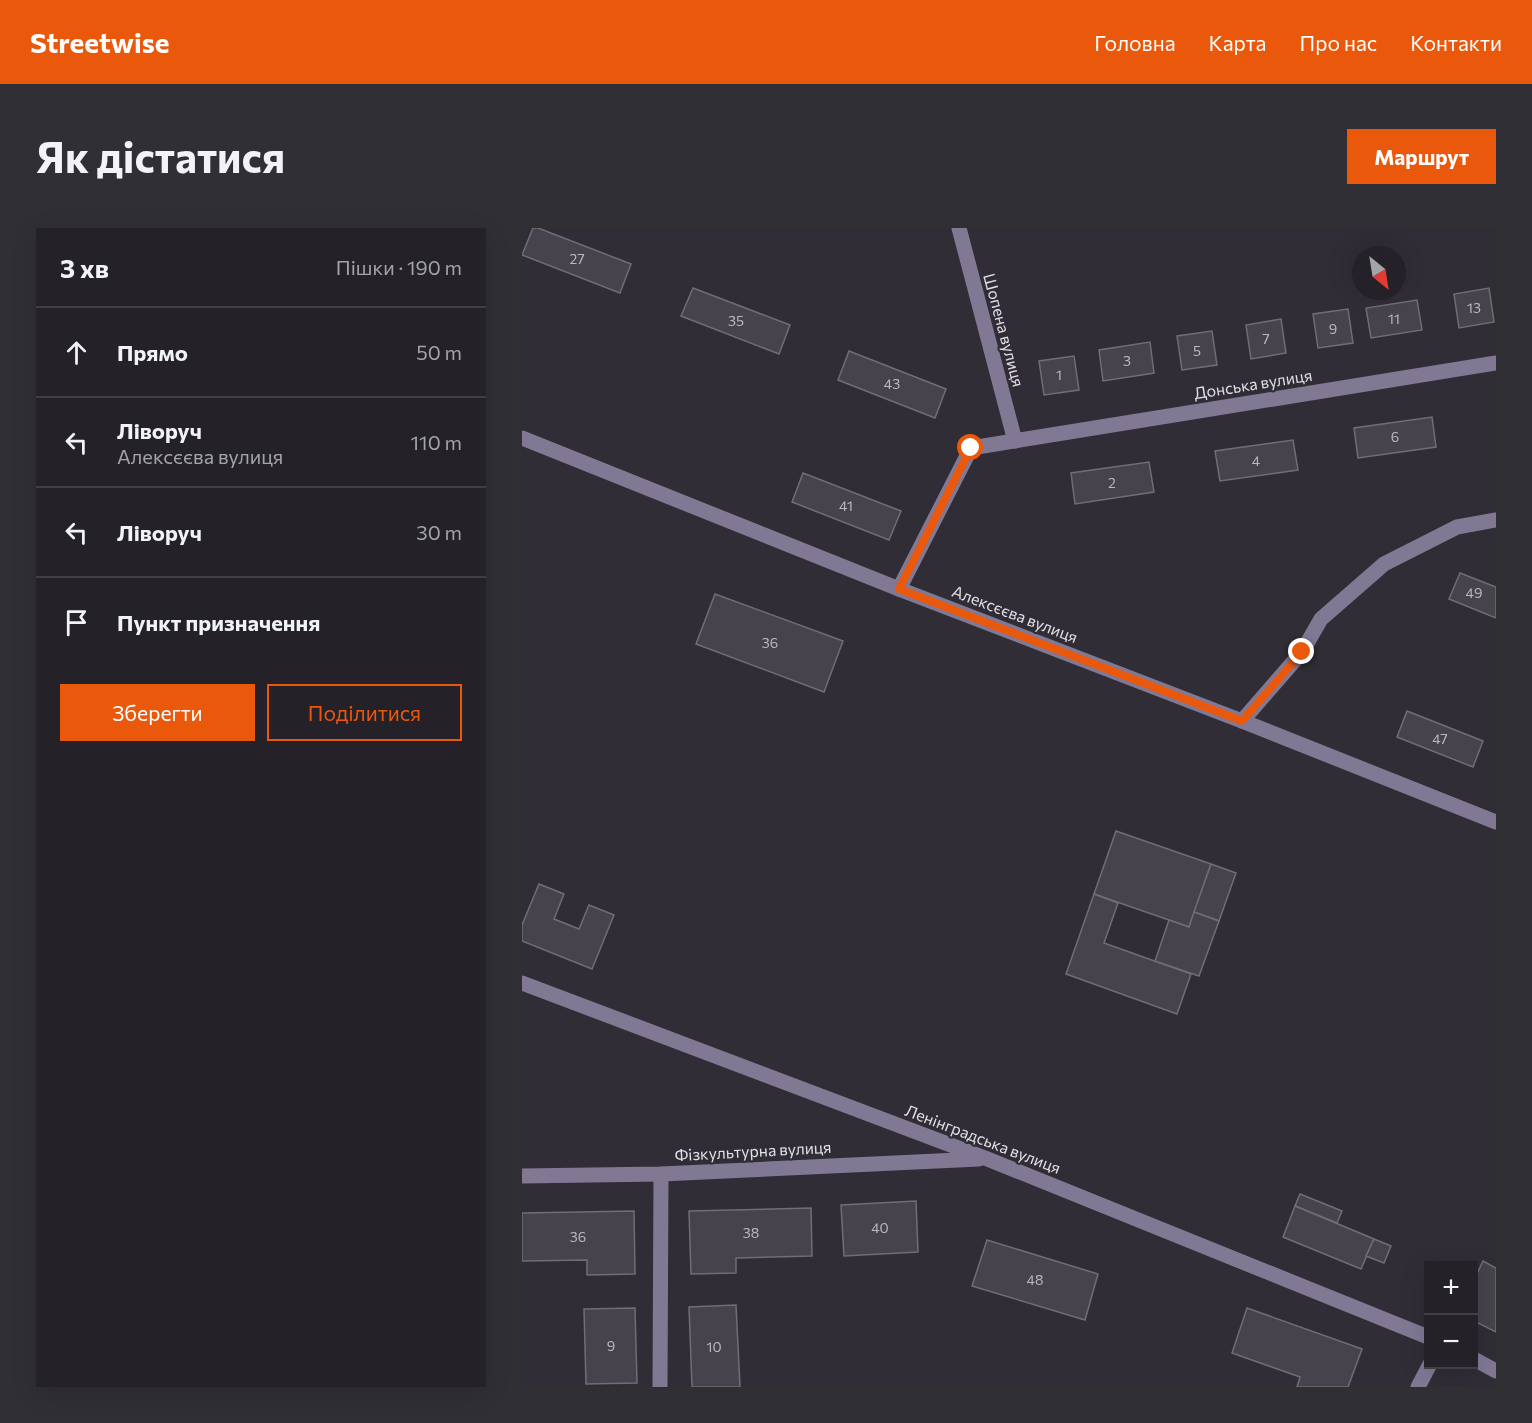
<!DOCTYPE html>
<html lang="uk">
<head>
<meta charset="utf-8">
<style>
  body { margin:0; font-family:Commissioner,sans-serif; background:#302f34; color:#f1f3f6 }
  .controls { position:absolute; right:18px; bottom:18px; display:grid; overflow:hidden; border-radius:0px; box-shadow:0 6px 24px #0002 }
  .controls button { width:54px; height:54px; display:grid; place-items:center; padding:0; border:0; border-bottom:2px solid #413f45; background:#242228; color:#f1f3f6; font:30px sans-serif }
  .compass { position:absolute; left:830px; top:18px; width:54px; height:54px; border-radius:50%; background:#242228; box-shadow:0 6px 24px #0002; rotate:150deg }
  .stop { position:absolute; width:18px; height:18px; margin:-14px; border:4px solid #ea580c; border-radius:50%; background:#fff }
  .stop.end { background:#ea580c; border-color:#fff; box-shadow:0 2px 6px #0008 }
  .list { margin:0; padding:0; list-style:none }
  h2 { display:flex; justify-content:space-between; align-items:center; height:78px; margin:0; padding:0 24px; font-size:26px }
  h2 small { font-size:20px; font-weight:400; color:#a3a4a8 }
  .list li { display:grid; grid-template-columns:39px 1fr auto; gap:18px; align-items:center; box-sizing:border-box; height:90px; padding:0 24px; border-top:2px solid #413f45 }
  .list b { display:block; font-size:22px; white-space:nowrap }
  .list p { margin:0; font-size:20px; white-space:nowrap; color:#a3a4a8 }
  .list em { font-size:20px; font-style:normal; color:#a3a4a8 }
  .actions { display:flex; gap:12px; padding:18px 24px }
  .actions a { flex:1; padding:14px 0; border:2px solid #ea580c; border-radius:0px; text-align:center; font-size:21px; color:#ea580c }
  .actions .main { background:#ea580c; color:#fff }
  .icon { flex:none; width:33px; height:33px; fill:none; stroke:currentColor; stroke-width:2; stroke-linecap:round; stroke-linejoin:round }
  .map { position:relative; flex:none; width:974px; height:1159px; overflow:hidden; border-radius:0px }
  header { display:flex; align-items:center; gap:36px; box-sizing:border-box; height:84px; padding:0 30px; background:#ea580c; color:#fff }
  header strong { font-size:28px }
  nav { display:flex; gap:33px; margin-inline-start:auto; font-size:21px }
  .intro { display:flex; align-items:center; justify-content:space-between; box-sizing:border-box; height:144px; padding:0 36px }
  h1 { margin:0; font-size:42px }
  .button { padding:15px 27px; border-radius:0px; background:#ea580c; color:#fff; font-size:21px; font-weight:700 }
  main { display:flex; gap:36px; padding:0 36px }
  aside { flex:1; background:#242228; border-radius:0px; box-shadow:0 6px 24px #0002 }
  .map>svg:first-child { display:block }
  .building { fill:#46434d; stroke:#706d77; stroke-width:1.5 }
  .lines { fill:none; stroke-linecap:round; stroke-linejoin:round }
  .minor { stroke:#817994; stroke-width:15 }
  .route { stroke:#ea580c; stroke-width:8 }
  .labels { text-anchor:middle; stroke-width:4.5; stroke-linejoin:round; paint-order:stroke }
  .number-label { font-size:14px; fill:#bab9c0 }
  .street-label { font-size:16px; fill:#e1e0e6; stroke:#302d36 }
</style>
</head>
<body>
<header>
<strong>Streetwise</strong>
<nav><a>Головна</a><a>Карта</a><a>Про нас</a><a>Контакти</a></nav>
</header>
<div class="intro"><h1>Як дістатися</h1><a class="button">Маршрут</a></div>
<main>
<aside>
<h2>3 хв<small>Пішки · 190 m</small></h2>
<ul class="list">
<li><svg class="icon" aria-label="ahead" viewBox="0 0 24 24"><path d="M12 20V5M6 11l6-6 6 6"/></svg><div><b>Прямо</b></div><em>50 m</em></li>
<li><svg class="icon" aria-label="left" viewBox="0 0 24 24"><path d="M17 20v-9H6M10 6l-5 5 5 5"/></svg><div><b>Ліворуч</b><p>Алексєєва вулиця</p></div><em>110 m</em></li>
<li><svg class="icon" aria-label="left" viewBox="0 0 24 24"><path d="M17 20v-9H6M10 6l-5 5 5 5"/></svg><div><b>Ліворуч</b></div><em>30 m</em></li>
<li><svg class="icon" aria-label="arrive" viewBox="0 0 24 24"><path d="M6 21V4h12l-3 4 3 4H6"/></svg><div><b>Пункт призначення</b></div></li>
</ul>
<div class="actions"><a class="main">Зберегти</a><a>Поділитися</a></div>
</aside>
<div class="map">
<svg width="974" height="1159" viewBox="0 0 974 1159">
  <rect width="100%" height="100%" fill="#302d36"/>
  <!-- building -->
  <g class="building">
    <path d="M11,0H16L109,36L98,65L0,27Z"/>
    <path d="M171,60L268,97L257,126L159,88Z"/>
    <path d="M967,60L972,94L937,100L932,66Z"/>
    <path d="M895,72L900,102L849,110L844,80Z"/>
    <path d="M826,81L831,115L796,120L791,86Z"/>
    <path d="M759,91L764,125L729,131L724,97Z"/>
    <path d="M690,103L695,137L660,142L655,108Z"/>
    <path d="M628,114L632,145L581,153L577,122Z"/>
    <path d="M327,123L424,161L413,190L316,152Z"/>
    <path d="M552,128L557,162L522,167L517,133Z"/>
    <path d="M910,189L914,219L836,230L832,200Z"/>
    <path d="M771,212L776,242L698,253L693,223Z"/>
    <path d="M627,234L632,264L553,276L549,245Z"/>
    <path d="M281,245L379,283L367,312L270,274Z"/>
    <path d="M938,345L974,359V390L927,371Z"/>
    <path d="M193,366L321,413L302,464L174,416Z"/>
    <path d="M885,483L961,513L951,539L875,509Z"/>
    <path d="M594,603L689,636L667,699L572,666Z"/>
    <path d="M689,636L714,645L697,693L672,684Z"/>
    <path d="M17,656L42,666L32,691L57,701L67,677L92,687L70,741L0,713V697Z"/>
    <path d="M572,666L596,675L582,715L669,746L655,786L544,746Z"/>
    <path d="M672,684L697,693L677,748L633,733L647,692L667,699Z"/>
    <path d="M778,966L820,983L815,995L773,978Z"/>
    <path d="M394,973L396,1024L322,1028L319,977Z"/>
    <path d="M773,978L852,1011L839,1041L761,1009Z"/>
    <path d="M289,980L290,1028L214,1030V1045L169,1046L167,983Z"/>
    <path d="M112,983L113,1046L65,1047V1032L0,1033V985Z"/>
    <path d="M852,1011L869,1018L862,1035L844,1028Z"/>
    <path d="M465,1012L576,1046L563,1092L450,1058Z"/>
    <path d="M961,1033L974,1040V1104L952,1093V1052Z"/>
    <path d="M214,1077L218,1159H170L167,1079Z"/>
    <path d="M113,1080L115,1155L64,1156L62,1081Z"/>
    <path d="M725,1080L840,1121L826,1159H775L778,1149L710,1125Z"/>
  </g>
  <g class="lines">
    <!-- minor -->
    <g class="minor">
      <path d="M437,0L493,213"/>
      <path d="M0,210L377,361L720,493L974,594"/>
      <path d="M377,361L449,220L974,135"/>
      <path d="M720,493L780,424L799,391L862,336L935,299L974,292"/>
      <path d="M0,755L463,930L906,1109"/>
      <path d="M0,948L139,946L457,931"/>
      <path d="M952,1131L974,1143"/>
      <path d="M138,1159L139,946"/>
      <path d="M896,1159L908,1136"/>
    </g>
  </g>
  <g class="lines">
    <!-- route -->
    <path class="route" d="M449,220L377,361L720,493L780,424"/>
  </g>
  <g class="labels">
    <!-- number labels -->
    <g class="number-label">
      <text x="55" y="36">27</text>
      <text x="952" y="85">13</text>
      <text x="872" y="96">11</text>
      <text x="214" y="98">35</text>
      <text x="811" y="106">9</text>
      <text x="744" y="116">7</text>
      <text x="675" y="128">5</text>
      <text x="605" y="138">3</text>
      <text x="537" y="152">1</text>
      <text x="370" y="161">43</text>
      <text x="873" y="214">6</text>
      <text x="734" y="238">4</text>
      <text x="590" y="260">2</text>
      <text x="324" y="283">41</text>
      <text x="952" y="370">49</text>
      <text x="248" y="420">36</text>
      <text x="918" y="516">47</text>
      <text x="358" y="1005">40</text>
      <text x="229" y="1010">38</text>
      <text x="56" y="1014">36</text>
      <text x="513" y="1057">48</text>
      <text x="89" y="1123">9</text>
      <text x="192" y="1124">10</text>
    </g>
    <!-- street labels -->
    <g class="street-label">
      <text transform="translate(482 102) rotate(75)" y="6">Шопена вулиця</text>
      <text transform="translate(731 156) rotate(-9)" y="6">Донська вулиця</text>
      <text transform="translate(493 386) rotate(21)" y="6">Алексєєва вулиця</text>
      <text transform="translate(461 911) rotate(21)" y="6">Ленінградська вулиця</text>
      <text transform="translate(231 923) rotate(-3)" y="6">Фiзкультурна вулиця</text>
    </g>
  </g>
</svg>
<div class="controls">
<button>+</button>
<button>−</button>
</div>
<svg class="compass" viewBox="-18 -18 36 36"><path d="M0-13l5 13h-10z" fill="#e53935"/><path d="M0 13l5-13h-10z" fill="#a3a4a8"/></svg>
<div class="stop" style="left:449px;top:220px"></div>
<div class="stop end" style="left:780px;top:424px"></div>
</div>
</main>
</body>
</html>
